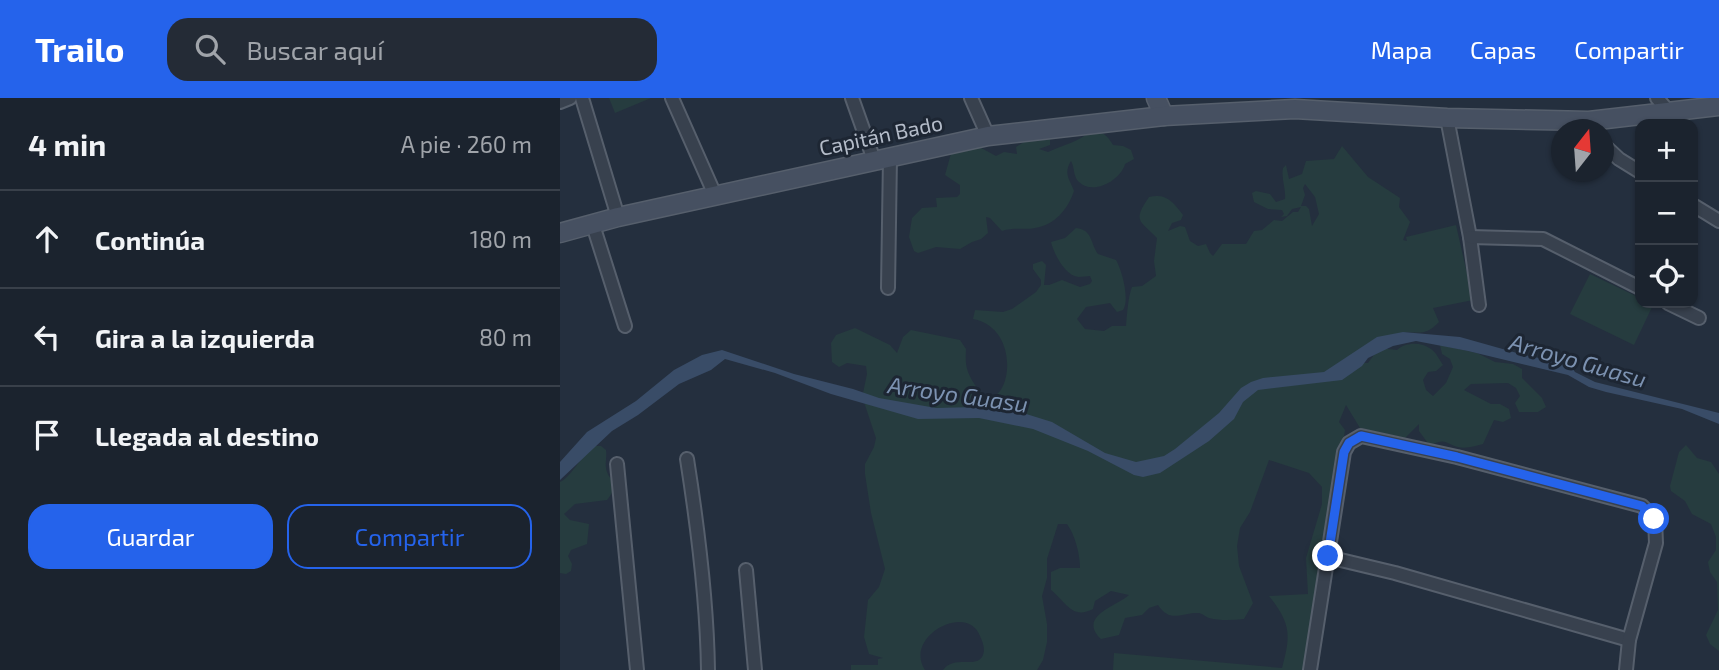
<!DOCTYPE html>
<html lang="es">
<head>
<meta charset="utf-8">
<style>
  body { margin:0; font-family:"Exo 2",sans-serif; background:#242b36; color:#f1f3f6 }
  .controls { position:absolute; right:21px; top:21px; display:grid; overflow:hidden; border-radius:14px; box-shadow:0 2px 5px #0004 }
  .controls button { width:63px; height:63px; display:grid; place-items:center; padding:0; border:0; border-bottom:2px solid #39404a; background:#1b232e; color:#f1f3f6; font:35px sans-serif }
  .compass { position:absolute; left:991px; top:21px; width:63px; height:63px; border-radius:50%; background:#1b232e; box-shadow:0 2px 5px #0004; rotate:17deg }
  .stop { position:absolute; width:21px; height:21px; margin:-16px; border:5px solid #2563eb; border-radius:50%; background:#fff }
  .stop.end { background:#2563eb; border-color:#fff; box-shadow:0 2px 7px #0008 }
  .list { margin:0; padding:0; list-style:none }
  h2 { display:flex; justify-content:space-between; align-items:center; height:91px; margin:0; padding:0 28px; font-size:30px }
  h2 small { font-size:23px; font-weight:400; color:#a0a4aa }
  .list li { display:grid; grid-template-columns:46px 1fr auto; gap:21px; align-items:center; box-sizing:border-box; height:98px; padding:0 28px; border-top:2px solid #39404a }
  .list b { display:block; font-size:26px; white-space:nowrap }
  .list em { font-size:23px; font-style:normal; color:#a0a4aa }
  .actions { display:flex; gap:14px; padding:21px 28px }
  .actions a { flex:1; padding:16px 0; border:2px solid #2563eb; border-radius:21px; text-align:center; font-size:24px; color:#2563eb }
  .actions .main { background:#2563eb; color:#fff }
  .icon { flex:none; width:38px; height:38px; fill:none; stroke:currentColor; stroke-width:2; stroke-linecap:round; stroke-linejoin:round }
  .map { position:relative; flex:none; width:1159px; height:572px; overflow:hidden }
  header { display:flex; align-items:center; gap:42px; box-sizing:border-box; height:98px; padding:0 35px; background:#2563eb; color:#fff }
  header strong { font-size:33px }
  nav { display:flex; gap:38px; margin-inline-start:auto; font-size:24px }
  .search { width:490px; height:63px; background:#242b36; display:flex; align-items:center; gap:18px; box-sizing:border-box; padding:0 24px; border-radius:21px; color:#a0a4aa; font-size:26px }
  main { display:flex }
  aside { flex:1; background:#1b232e }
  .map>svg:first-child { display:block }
  .green { fill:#263c3f; fill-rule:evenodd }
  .water { fill:#394c67 }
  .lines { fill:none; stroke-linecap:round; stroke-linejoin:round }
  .street-casing { stroke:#565f6c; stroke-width:16 }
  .secondary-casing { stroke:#565f6c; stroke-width:21 }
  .street { stroke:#38414e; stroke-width:12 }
  .secondary { stroke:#465061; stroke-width:18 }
  .route { stroke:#2563eb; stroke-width:9 }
  .labels { text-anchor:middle; stroke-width:6; stroke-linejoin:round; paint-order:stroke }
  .street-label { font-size:21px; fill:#b4bcc9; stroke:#1d2633 }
  .water-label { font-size:23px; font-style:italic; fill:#7c92b1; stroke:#1d2633 }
</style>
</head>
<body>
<header>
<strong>Trailo</strong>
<div class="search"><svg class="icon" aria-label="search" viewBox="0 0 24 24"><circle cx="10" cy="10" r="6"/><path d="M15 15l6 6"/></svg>Buscar aquí</div>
<nav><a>Mapa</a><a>Capas</a><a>Compartir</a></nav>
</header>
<main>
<aside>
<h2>4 min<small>A pie · 260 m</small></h2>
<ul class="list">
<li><svg class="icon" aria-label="ahead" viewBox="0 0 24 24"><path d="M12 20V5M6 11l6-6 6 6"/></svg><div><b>Continúa</b></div><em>180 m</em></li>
<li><svg class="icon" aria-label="left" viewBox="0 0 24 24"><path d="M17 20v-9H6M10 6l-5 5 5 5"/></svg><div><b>Gira a la izquierda</b></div><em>80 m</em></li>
<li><svg class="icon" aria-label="arrive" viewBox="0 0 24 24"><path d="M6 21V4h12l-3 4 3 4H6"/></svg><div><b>Llegada al destino</b></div></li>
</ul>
<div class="actions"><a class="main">Guardar</a><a>Compartir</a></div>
</aside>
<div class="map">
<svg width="1159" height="572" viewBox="0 0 1159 572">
  <rect width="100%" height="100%" fill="#242f3e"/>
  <!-- green -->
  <g class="green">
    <path d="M49,0H91L55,15Z"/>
    <path d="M530,33C543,33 547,37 553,47L563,48L571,52L574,61L565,66C561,82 533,98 519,84C513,79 515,70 511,63C503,76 510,81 514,93C508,111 495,127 475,130C463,132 453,129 442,133L430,120L426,119L428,135L421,141L412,144L400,151L376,149L358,155L354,153L349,139L352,120L362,110L377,109L376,100L397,99L400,96V87L385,77L392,52L414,46L436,58L444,54L457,56L456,49L470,40H490V47L479,51L488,54C501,48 521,43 530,33Z"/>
    <path d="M782,48L808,79L840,100L839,109L850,124L843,142L847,143L846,139L896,127L913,202L873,210L879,224C862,242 855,230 837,236C827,239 808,258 799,265H808L819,250L837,252C846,244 861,244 871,251C876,254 880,263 883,267L876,273L868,274L863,282L866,292L873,298L886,285L893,269L890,261L882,256L880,247L917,255L935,264L953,266L962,271V280L982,300L986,309L978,314H959L955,305L960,298L956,290L948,285L911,286L904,292L931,306H940L949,311L951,320L943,324L934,322L923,346C915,348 906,351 898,349C885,346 886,339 870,348L859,333V326L845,340L800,330L786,307L779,324L785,332L745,572H553L554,555L722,570C731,537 731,526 709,498L748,496L746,460L762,406V389L749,375L709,362L690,414L680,430L677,448L679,468L693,505L684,521C672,522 661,523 649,520C646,519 643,516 639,515C621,514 611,526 598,507L589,510L582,517L565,520L559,537L541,541C517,518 557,508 569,497L551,493L535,503L533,511C512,522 506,504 491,492V474L500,470H520C520,456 515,437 507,426H498L487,461V480L482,498L487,526V544L483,562L477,572H383C394,557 415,570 422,559C426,552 423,545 420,538C407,504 343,539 365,572H291V567H318V561L323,560L309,556L304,539L308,502L319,489L325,471L311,415L305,376V366L314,349L316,340L304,304L303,295L307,276L306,268L287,265L279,269L272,264L271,245L276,237L295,230L330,247L337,255L343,239L351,232L400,242L406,251C405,267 406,273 415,287C445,332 470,232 413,221L415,212L443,214L452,211L476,194L481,187V182L473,171V166L482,163L486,167L484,187H489L502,182L520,189L530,186L532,183L530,178C527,178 523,179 519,179C505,178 494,156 491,144L505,140L516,130C533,132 530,145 538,156L556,162C562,172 570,202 563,212L557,214L550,205L526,209L517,221L525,231L544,233L552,228H566C567,217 568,199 572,189L582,188L596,178L594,163L597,140C580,122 572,124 589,99C607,95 613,104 623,117L621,122L612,125L608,133L620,128L625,129L630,143L638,148L646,146L650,155L653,158L662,146H686L694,133L702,132L714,122L722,123L733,114H738L741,109L732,111L727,118L721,119L724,116L722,112L708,111L694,104L692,95L696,93L710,96L716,104L725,101C726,90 721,81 723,70L726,67L729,81L742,76L746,63L774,61ZM745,86L755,99L759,116L752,128L749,111L746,108H741L745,97L743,90Z"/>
    <path d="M1030,176L1080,200V205L1093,207L1074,247L1010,216Z"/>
    <path d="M1126,347L1137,360L1151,364L1159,376V553L1150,546L1146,537L1158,512L1157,484L1150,474L1148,464L1156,452V439L1151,426L1132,416L1125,403L1111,393L1110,388L1119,354Z"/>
    <path d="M31,348H41L46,352C47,359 45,364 46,370C48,384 62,383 47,402L15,406L4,416L10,422L29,426L27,446L11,452L8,458L12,466L11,473L6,476L0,475V384C11,379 22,358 31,348Z"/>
  </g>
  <!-- water -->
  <path class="water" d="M843,234L900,239L964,257L994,263L1011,268L1015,274L1035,284L1159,315V326L1122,311L1046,294L1029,289L1008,277L908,253L856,243L833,248L808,260L802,268L782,282L698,292L683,304L674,321L649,343L600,375L583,379L574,377L528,353L473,331L419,320L358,321L271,296L215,275L165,261L151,272L119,286L78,317L52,333L0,382V364L27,334L76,303L114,272L142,257L162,252L234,276L293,291L319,300L376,310L416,309L463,315L492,324L545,355L576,364L604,358L615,351L659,315L681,290L691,284L703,280L764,274L817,239Z"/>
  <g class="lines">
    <!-- street casing -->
    <g class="street-casing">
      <g id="street">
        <path d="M22,0L58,119"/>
        <path d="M112,0L155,97"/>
        <path d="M292,0L314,62"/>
        <path d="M411,0L428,38"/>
        <path d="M1097,0L1109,14"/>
        <path d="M0,4L10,0"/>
        <path d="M887,20L910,139L919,207"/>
        <path d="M1044,47L1059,61L1080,74"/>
        <path d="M1133,107L1159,123"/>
        <path d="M33,127L65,228"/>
        <path d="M910,139L983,141L1080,190"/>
        <path d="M328,190L330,59"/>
        <path d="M1108,205L1139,220"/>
        <path d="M127,361C138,431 147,501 148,572"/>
        <path d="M57,366L77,572"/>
        <path d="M768,459L835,475L1069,542"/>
        <path d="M186,472L195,572"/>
        <path d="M750,572L784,354L789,345L801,338L897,359L1082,408L1095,421L1096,445L1069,542L1066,572"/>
      </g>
    </g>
    <!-- secondary casing -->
    <g class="secondary-casing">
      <g id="secondary">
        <path d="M596,0L604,18"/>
        <path d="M0,135L58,119L428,38L604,18L735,11L887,20L1029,23L1159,8"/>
      </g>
    </g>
    <!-- street -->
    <use href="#street" class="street"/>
    <!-- secondary -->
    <use href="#secondary" class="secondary"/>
  </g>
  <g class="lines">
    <!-- route -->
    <path class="route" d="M768,458L784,354L789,345L801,338L897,359L1082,408L1094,421"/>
  </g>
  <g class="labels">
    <!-- street labels -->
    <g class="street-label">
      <text transform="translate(321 38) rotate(-12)" y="7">Capitán Bado</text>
    </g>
    <!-- water labels -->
    <g class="water-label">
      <text transform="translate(1018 263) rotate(16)" y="8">Arroyo Guasu</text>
      <text transform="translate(398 297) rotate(8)" y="8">Arroyo Guasu</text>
    </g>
  </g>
</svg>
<div class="controls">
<button>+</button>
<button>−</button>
<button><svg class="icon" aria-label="locate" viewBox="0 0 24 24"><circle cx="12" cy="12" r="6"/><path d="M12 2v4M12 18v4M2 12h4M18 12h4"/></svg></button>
</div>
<svg class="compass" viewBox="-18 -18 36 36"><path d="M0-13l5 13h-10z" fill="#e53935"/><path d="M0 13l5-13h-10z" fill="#a0a4aa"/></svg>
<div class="stop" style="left:1094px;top:421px"></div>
<div class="stop end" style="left:768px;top:458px"></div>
</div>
</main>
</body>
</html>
